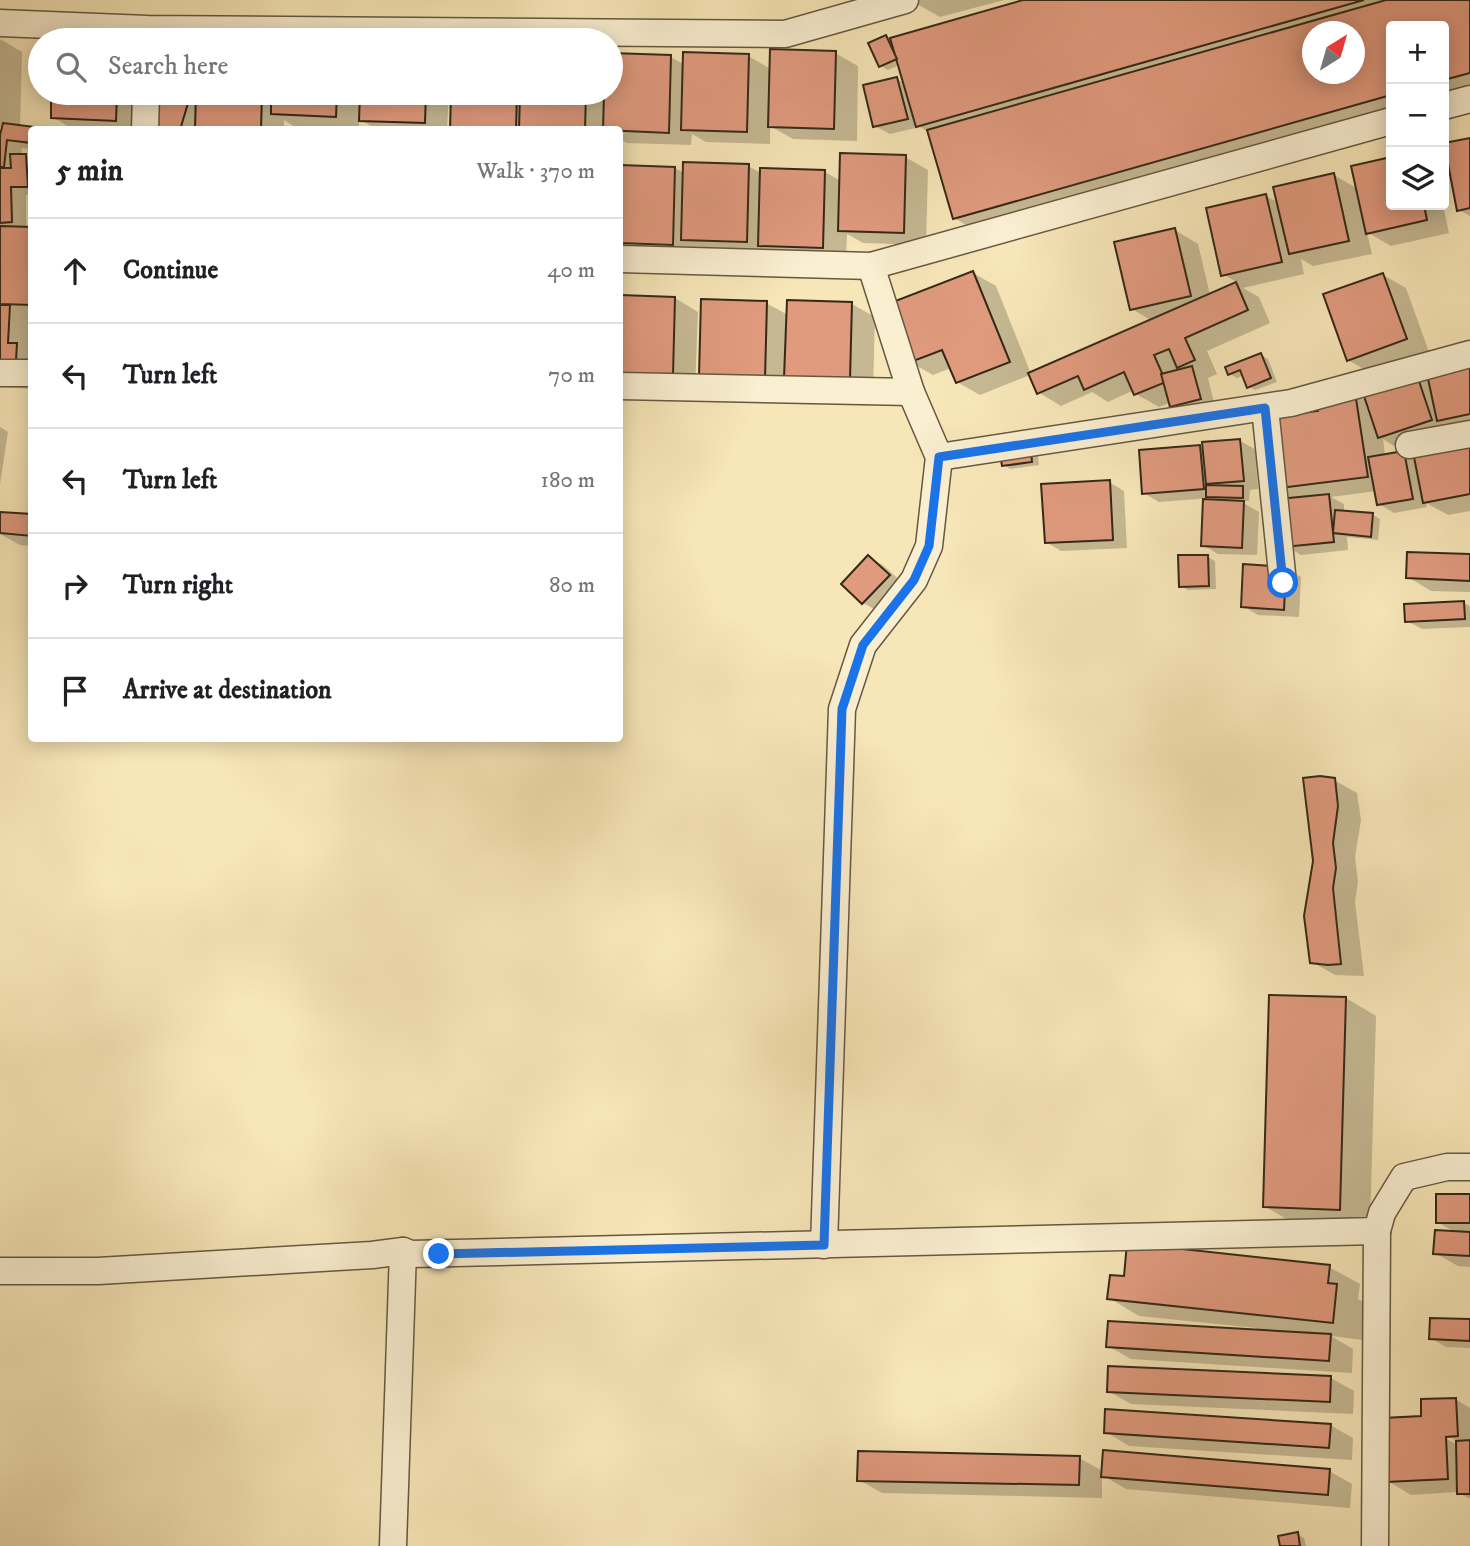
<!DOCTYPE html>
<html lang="en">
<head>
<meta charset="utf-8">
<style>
  body { margin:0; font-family:"IM FELL DW Pica",serif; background:#f6f6f6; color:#202124 }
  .controls { position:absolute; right:21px; top:21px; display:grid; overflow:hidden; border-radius:7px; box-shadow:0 4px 18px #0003 }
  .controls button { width:63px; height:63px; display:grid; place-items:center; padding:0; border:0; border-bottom:2px solid #e0e0e0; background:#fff; color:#202124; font:35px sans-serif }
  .compass { position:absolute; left:1302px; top:21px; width:63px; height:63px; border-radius:50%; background:#fff; box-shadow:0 4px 18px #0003; rotate:37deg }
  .stop { position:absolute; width:21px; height:21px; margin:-16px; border:5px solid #1a73e8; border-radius:50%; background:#fff }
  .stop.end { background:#1a73e8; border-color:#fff; box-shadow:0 2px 7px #0008 }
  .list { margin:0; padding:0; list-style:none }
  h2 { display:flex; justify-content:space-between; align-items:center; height:91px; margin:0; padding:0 28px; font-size:30px }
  h2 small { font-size:23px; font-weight:400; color:#757577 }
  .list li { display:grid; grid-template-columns:46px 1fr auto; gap:21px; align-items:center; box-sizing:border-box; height:105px; padding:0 28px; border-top:2px solid #e0e0e0 }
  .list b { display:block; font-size:26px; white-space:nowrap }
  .list em { font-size:23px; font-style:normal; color:#757577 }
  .icon { flex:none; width:38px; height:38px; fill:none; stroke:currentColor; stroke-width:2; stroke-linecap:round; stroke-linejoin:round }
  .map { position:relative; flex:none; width:1470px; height:1546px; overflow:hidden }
  .search { position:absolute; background:#fff; box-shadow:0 4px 18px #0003; left:28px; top:28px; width:595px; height:77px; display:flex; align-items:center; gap:18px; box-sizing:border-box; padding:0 24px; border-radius:38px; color:#757577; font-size:26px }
  .panel { position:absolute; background:#fff; box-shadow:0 4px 18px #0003; left:28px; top:126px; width:595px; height:616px; border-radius:7px }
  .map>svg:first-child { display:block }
  .shadow { fill:#0003; fill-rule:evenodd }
  .building { fill:#e09a7e; stroke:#352817; stroke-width:2; fill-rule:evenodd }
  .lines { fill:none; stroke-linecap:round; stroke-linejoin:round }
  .minor-casing { stroke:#66583f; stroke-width:29 }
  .minor { stroke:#faefd1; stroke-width:26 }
  .route { stroke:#1a73e8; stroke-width:9 }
</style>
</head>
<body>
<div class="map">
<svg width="1470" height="1546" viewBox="0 0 1470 1546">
  <rect width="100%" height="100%" fill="#f7e6b8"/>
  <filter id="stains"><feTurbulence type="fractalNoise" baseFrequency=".00286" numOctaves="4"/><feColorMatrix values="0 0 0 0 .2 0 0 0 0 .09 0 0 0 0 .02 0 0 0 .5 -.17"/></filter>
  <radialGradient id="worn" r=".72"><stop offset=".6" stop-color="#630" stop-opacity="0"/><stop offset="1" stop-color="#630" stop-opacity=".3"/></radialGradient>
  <!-- shadow -->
  <g class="shadow">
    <path d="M910,0H1004L940,17Z"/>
    <path d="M1029,0H1470V85L1444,92V26H1391V107L970,227L954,218L930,133L920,127L890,134L875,126L897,79L904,83L899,65L888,70L881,66L886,37L891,39ZM1312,32H1354V74H1312Z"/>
    <path d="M0,39L22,52L20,127L38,130H32V149L22,148L21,156L26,185L29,184L28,157L32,159V195H26V229H32V389L0,387V137L4,127H0Z"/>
    <path d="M835,53L858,66L857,141L793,139L770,126V144L706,142L692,134L691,145L627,143L620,139V130H451L452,93H611V55L671,57L685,65L748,56L771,69Z"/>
    <path d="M53,93H449L447,130H378L359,119V129L295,127L284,120V130H201L198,128L197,130H74L53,117Z"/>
    <path d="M1470,139V216L1459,210L1444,145Z"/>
    <path d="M905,157L928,170L926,245L863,243L847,234L846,260L706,252L696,246V257L620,248V167L675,168L685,174L748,166L761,173V170L825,172L841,181Z"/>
    <path d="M1391,159V205H1443L1449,233L1391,246L1367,232L1372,254L1313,266L1301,259L1304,274L1243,288L1259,297L1270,323L1207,351L1217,374L1208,378L1215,407L1187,415L1171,406V402L1159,407L1136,394L1134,390L1108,402L1092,392L1061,406L1038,392L1030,375L980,395L957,382L951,368L933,375L910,362L973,273L996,286L1031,374L1152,321L1132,309L1175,230L1198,244L1210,295L1238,283L1223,274L1266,196L1279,203L1334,175L1358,189L1353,167Z"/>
    <path d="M1383,275L1406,288L1429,352L1371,373L1348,360Z"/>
    <path d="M620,297L675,298L698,312L695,387L620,391Z"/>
    <path d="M766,303L788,315L852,304L875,317L873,392L724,389Z"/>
    <path d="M1261,355L1268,359L1277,382L1255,390L1248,386L1244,375L1237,378L1230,374Z"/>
    <path d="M1470,367V431L1462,433L1444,423L1446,429L1394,446L1383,439L1385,456L1403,452L1417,460L1470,443V511L1448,515L1426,503L1427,507L1394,513L1379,504L1376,491L1331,497L1344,504V512L1373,515L1380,519L1378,540L1347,537L1348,550L1301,555L1286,546L1281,499L1320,413L1354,394L1367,401L1415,371L1430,381Z"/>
    <path d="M0,427L8,432L0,484Z"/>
    <path d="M1240,441L1255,449L1258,489L1250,490L1249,501H1240L1259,512L1257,555L1218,554L1203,545L1217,502L1210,498L1159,502L1144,493L1200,447L1205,450Z"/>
    <path d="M1030,452L1038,456L1039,465L1010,469L1003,464Z"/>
    <path d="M1109,482L1124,491L1127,548L1061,551L1046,542Z"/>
    <path d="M0,513L32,516V546L20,545L0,534Z"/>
    <path d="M1470,556V592L1431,591L1408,577Z"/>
    <path d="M869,557L884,566L904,584L878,611L863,603Z"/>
    <path d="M1208,557L1215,561L1216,589L1188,590L1181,586Z"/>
    <path d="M1285,569L1301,577L1299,617L1258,615L1243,606Z"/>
    <path d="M1464,603L1470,606V627L1422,629L1407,621Z"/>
    <path d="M1334,780L1357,793L1361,820L1355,857L1358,882L1355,902L1364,976L1335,975L1312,962Z"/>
    <path d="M1346,998L1376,1016L1370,1226L1295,1224L1264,1206Z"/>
    <path d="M1470,1196V1267L1458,1266L1435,1253L1457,1233L1437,1222Z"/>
    <path d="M1329,1267L1360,1284L1358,1299L1367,1304L1363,1340L1331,1336L1353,1349L1352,1373L1131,1359L1108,1346L1256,1331V1328L1139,1316L1109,1298L1125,1278Z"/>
    <path d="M1470,1321V1348L1446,1347L1431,1338Z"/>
    <path d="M1109,1368L1331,1378L1354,1391L1353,1414L1131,1404L1108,1391Z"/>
    <path d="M1455,1399L1470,1408V1499L1457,1492L1411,1495L1388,1481L1423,1418ZM1440,1431L1457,1441V1445L1438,1434Z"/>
    <path d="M1330,1425L1353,1438L1352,1460L1129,1446L1106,1432Z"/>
    <path d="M1079,1458L1103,1471H1329L1352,1484L1350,1508L1126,1489L1102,1475V1498L882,1493L859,1480Z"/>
    <path d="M1297,1534L1304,1538L1306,1546H1281Z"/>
  </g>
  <!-- building -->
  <g class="building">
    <path d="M1023,0H1364L916,127L890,38Z"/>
    <path d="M1386,0H1470V73L1444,80V26H1391V95L953,219L927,130ZM1312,32H1354V74H1312Z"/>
    <path d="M886,35L897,59L879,67L868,43Z"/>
    <path d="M770,49L836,51L834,129L768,127Z"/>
    <path d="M683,52L749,54L747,132L681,130Z"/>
    <path d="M611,53L671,55L669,133L603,130L604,93H611Z"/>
    <path d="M897,77L908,119L873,127L863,85Z"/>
    <path d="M51,93H117L116,121L51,118Z"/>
    <path d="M142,93H191L180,130H147L132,125Z"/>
    <path d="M196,93H262L261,130L195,128Z"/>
    <path d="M271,93H337L336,117L271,114Z"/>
    <path d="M360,93H426L425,123L359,121Z"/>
    <path d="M451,93H517L516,130H450Z"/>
    <path d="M520,93H586L585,130H519Z"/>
    <path d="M3,123L42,128L32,130V143L7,140L4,167H0V135Z"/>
    <path d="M1470,138V208L1457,211L1444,143Z"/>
    <path d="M840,153L906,155L904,233L838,231Z"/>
    <path d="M10,154H26L28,187H11L12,222L0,223V168H11Z"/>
    <path d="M1391,157V205H1424L1427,220L1366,234L1351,166Z"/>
    <path d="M683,162L749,164L747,242L681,240Z"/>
    <path d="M620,165L675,167L673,245L620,243Z"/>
    <path d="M760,168L825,170L823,248L758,246Z"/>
    <path d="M1334,173L1349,241L1289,254L1273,187Z"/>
    <path d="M1266,194L1282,262L1221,276L1206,208Z"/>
    <path d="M0,226L32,227V305L0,304Z"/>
    <path d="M1175,228L1191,296L1130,310L1114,242Z"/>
    <path d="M973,271L1010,362L956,383L942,350L908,363L885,305Z"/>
    <path d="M1383,273L1407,339L1347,361L1323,294Z"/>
    <path d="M1236,282L1248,310L1185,338L1195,360L1177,368L1169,349L1154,355L1166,382L1134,395L1124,372L1084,390L1078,376L1037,394L1028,373Z"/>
    <path d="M620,295L675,297L673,375L620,373Z"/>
    <path d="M701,299L767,301L765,379L699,377Z"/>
    <path d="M787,300L852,302L850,380L784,378Z"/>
    <path d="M0,305H10L8,343H17L15,378L0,377Z"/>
    <path d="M1261,353L1271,378L1247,388L1240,370L1228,375L1225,367Z"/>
    <path d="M1470,365V414L1437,421L1427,374Z"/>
    <path d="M1192,366L1201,399L1170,407L1161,374Z"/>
    <path d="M1415,369L1432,420L1378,438L1361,387Z"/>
    <path d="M1355,392L1368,477L1263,490L1253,419L1318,411L1316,397Z"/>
    <path d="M1240,439L1244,481L1206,484L1202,442Z"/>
    <path d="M1470,441V494L1423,503L1413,452Z"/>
    <path d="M1200,445L1204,489L1142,494L1139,450Z"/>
    <path d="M1031,450L1032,462L1002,466L1000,454Z"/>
    <path d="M1404,451L1413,499L1377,505L1368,457Z"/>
    <path d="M1110,480L1113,540L1045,543L1041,484Z"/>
    <path d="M1206,485L1243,486V498L1206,497Z"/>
    <path d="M1329,494L1334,542L1284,547L1279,499Z"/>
    <path d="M1203,499L1244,501L1242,548L1201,546Z"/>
    <path d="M1335,510L1373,513L1371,537L1333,533Z"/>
    <path d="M0,512L32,514V536L0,533Z"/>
    <path d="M1407,552L1470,554V581L1406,578Z"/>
    <path d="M868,555L890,575L862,604L841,584Z"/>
    <path d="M1178,555H1208L1209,586L1179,587Z"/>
    <path d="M1243,564L1286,567L1284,610L1241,607Z"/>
    <path d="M1464,601L1465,619L1405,622L1404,604Z"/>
    <path d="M1320,776L1335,778L1338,806L1333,843L1336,868L1333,888L1341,964L1328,965L1310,963L1304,916L1313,861L1303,778Z"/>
    <path d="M1269,995L1346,997L1340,1210L1263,1207Z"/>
    <rect x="1436" y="1194" width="34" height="29"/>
    <path d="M1435,1230L1470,1232V1256L1433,1254Z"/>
    <path d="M1127,1243L1330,1265L1328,1283L1337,1284L1333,1323L1107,1299L1110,1275L1124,1276Z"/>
    <path d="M1430,1318L1470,1319V1341L1429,1339Z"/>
    <path d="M1108,1321L1331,1334L1329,1361L1106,1347Z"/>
    <path d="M1108,1366L1331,1376L1330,1402L1107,1392Z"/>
    <path d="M1456,1398L1458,1436L1446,1437L1448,1479L1386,1482L1383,1418L1421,1416V1399Z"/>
    <path d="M1105,1409L1331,1424L1329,1448L1104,1433Z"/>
    <path d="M1470,1440V1494H1457L1456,1441Z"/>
    <path d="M1103,1450L1330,1469L1328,1495L1101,1477Z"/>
    <path d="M858,1451L1080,1456L1079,1485L857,1481Z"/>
    <path d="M1298,1532L1300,1546H1280L1278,1536Z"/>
  </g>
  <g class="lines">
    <!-- minor casing -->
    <g class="minor-casing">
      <g id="minor">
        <path d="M0,23L147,29L785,34L905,0"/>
        <path d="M1444,106L1470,99"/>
        <path d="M145,130L146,93"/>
        <path d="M620,259L871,266L1391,121"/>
        <path d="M0,373H32"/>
        <path d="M620,386L911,392"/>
        <path d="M1265,408L1283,583"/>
        <path d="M1409,445L1470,434"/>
        <path d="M939,457L1291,403L1470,354"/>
        <path d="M824,1245L842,709L863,645L914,580L929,546L939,457L911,392L871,266"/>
        <path d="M0,1271H98L372,1255L403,1251L411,1254L1377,1231L1382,1213L1404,1177L1447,1167H1470"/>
        <path d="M393,1546L403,1251"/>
        <path d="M1375,1546L1377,1231"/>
      </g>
    </g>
    <!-- minor -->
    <use href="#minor" class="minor"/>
  </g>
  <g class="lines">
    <!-- route -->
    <path class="route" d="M439,1254L824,1245L842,709L863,645L914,580L929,546L939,457L1265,408L1283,583"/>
  </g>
  <rect width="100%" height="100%" filter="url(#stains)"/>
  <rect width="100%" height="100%" fill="url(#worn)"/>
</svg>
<div class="controls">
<button>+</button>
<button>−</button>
<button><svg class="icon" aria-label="layers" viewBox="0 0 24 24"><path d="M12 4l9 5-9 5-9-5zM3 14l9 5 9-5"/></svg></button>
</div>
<svg class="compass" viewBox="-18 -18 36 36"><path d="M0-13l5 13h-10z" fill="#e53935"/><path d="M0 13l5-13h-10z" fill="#757577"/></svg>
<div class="stop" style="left:1283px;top:583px"></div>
<div class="stop end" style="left:439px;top:1254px"></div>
<div class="search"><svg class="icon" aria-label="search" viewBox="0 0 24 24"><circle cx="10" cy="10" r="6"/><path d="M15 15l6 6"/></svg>Search here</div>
<section class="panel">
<h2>5 min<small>Walk · 370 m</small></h2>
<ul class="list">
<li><svg class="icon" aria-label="ahead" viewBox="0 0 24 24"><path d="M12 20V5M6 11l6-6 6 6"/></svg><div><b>Continue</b></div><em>40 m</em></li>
<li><svg class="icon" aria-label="left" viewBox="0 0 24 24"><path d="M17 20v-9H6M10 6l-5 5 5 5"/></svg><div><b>Turn left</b></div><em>70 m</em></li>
<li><svg class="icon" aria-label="left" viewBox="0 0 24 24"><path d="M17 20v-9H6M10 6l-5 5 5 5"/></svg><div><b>Turn left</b></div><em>180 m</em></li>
<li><svg class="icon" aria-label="right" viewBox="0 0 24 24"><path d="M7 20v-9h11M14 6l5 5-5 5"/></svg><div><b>Turn right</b></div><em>80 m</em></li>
<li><svg class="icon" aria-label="arrive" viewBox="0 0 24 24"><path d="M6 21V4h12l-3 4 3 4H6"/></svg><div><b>Arrive at destination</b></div></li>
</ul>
</section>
</div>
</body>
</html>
